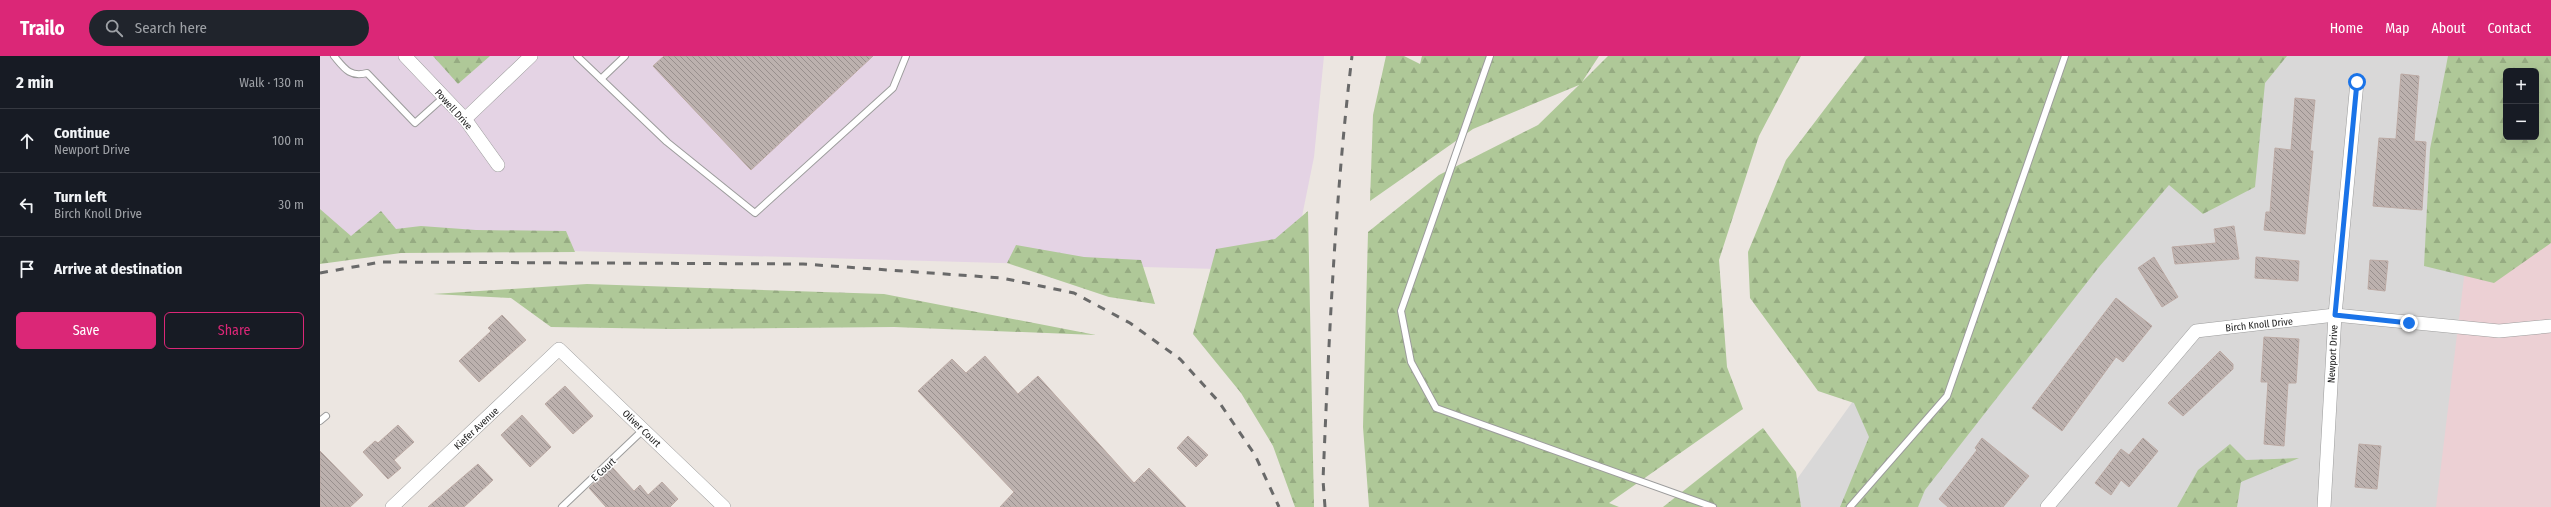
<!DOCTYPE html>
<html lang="en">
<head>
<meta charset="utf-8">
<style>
  body { margin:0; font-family:"Fira Sans Condensed",sans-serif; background:#20242c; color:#f1f3f6 }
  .controls { position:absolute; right:12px; top:12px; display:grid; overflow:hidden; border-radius:6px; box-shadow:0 4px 16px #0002 }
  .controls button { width:36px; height:36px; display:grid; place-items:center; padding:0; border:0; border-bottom:1px solid #363941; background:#171b24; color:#f1f3f6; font:20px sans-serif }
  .stop { position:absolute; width:12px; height:12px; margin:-9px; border:3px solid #1a73e8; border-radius:50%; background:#fff }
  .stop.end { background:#1a73e8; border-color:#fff; box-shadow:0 1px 4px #0008 }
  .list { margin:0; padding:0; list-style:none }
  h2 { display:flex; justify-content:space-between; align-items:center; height:52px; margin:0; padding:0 16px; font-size:17px }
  h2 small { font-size:13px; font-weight:400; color:#9ea1a6 }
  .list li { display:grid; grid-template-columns:26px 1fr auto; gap:12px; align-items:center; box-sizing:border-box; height:64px; padding:0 16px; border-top:1px solid #363941 }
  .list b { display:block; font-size:15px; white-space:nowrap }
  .list p { margin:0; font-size:13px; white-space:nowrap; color:#9ea1a6 }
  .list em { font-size:13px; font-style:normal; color:#9ea1a6 }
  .actions { display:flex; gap:8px; padding:12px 16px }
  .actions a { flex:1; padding:9px 0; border:1px solid #db2777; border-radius:6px; text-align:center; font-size:14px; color:#db2777 }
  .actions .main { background:#db2777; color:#fff }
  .icon { flex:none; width:22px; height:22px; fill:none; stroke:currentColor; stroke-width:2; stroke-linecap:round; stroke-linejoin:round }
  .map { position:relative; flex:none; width:2231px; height:451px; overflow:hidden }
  header { display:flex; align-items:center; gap:24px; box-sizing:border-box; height:56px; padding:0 20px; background:#db2777; color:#fff }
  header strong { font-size:19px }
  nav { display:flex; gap:22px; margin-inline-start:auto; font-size:14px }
  .search { width:280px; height:36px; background:#20242c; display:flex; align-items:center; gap:10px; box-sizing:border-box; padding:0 14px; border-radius:22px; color:#9ea1a6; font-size:15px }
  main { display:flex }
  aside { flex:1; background:#171b24 }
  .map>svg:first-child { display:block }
  .residential { fill:#d9d8d8 }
  .commercial { fill:#ecd0d4; fill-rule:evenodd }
  .industrial { fill:#e4d3e4 }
  .forest { fill:url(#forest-firs); fill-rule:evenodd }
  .building { fill:url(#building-back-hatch); stroke:#bcaaa4 }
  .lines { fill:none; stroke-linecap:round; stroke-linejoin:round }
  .service-casing { stroke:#9c9c9c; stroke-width:8 }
  .minor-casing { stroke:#9c9c9c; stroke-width:14 }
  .service { stroke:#fff; stroke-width:6 }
  .minor { stroke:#fff; stroke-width:13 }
  .rail { stroke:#696969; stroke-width:3; stroke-dasharray:8 8; stroke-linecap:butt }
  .route { stroke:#1a73e8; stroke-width:5 }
  .labels { text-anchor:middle; stroke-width:3; stroke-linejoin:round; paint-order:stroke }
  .street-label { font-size:10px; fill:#1b1b1b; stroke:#fff }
</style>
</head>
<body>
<header>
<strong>Trailo</strong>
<div class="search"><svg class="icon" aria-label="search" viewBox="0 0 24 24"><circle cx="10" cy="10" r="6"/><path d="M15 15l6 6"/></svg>Search here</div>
<nav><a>Home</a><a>Map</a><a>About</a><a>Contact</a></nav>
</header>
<main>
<aside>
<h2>2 min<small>Walk · 130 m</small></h2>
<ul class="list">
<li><svg class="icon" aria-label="ahead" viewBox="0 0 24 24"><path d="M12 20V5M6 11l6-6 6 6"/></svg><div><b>Continue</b><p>Newport Drive</p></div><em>100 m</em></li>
<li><svg class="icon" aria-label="left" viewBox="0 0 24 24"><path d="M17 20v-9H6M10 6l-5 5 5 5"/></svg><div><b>Turn left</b><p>Birch Knoll Drive</p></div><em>30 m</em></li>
<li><svg class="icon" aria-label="arrive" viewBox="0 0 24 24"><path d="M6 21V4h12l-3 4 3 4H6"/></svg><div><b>Arrive at destination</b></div></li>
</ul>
<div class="actions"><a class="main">Save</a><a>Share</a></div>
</aside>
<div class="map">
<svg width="2231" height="451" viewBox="0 0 2231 451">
  <defs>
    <pattern id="forest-firs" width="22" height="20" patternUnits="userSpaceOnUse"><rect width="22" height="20" fill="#afc898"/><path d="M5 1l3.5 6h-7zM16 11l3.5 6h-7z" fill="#96ab82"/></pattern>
    <pattern id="building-back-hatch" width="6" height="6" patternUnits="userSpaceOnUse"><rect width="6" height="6" fill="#bcb1ae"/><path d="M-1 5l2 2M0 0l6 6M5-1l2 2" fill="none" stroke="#988f8d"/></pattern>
  </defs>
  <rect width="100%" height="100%" fill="#ece6e1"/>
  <!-- residential -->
  <path class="residential" d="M1781,0H2175L2122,451H1457Z"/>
  <!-- commercial -->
  <path class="commercial" d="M2171,0H2231V451H2116ZM2186,15H2216V81H2186Z"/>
  <!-- industrial -->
  <path class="industrial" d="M0,0H1004L994,101L971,215L67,190L0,199Z"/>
  <!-- forest -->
  <g class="forest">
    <path d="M113,0H170L138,28Z"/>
    <path d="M1066,0H1084L1100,8L1102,0H1279L1262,26L1288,0H1481L1439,80L1399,204L1407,311L1423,353L1289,447L1299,451H1049L1043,371L1048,176L1119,119L1218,69L1259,29L1153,73L1050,145L1053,59Z"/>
    <path d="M1545,0H1967L1945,27L1935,131L1883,158L1849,129L1779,211L1605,434L1598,451H1520L1549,381L1534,347L1498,335L1430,242L1428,196L1466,104Z"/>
    <path d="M2128,0H2231V187L2174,227L2104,210L2110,93ZM2186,15H2216V81H2186Z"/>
    <path d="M0,153L31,180L61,155L76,173L101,170L156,174L246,175L255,196L81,197L0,208Z"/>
    <path d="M988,155L994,451H975L953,390L921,337L873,278L896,193L955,183Z"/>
    <path d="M696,189L764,201L821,204L835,248L789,241L687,207Z"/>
    <path d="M267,228L564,238L776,279L574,271L352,273L231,271L191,242L113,238Z"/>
    <path d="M1443,372L1476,416L1481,451H1343Z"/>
    <path d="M1910,388L1926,404L1979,402L1921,426L1917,451H1857L1878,414Z"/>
  </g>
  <!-- building -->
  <g class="building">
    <path d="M344,0H553L431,114L333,10Z"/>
    <path d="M2081,18L2099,20L2094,85L2106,86L2102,154L2053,150L2059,82L2076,83Z"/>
    <path d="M1975,42L1995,44L1990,95H1993L1985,178L1944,174L1946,156H1950L1955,92L1971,94Z"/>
    <path d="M1914,170L1919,203L1855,208L1852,191L1896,187L1894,173Z"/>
    <path d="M1834,201L1858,241L1842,251L1818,212Z"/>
    <path d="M1936,201L1979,205L1978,225L1935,222Z"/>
    <path d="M2050,204L2068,205L2065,235L2048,233Z"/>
    <path d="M1796,242L1832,270L1803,306L1796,301L1742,375L1712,352Z"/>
    <path d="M182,259L206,284L159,326L139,305L171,275L168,272Z"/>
    <path d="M1944,281L1979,283L1976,327H1968L1964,390L1944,388L1948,326H1941Z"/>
    <path d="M1900,295L1913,308V313L1863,360L1848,347Z"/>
    <path d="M665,300L698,338L718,320L814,427L829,412L866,451H680L694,436L598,335L632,303L646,317Z"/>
    <path d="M245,330L273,360L253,378L225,348Z"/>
    <path d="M202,359L231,391L210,411L181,379Z"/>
    <path d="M78,369L94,386L74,404L81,412L68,423L43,396L55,385L58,387Z"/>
    <path d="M868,380L888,399L876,411L857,392Z"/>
    <path d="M1662,382L1709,420L1683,451H1628L1619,443L1657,394L1655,392Z"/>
    <path d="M1823,382L1838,395L1809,431L1801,424L1791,439L1775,427L1801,393L1809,399Z"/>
    <path d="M2039,388L2061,390L2057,433L2035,431Z"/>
    <path d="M0,395L43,439L30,451H0Z"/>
    <path d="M158,408L173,424L144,451H108Z"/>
    <path d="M292,411L314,435L320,429L328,439L342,426L358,443L350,451H286L269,432Z"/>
  </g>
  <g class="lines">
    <!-- service casing -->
    <g class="service-casing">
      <g id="service">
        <path d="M14,0C24,12 30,22 47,17L95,67L124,41"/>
        <path d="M257,0L347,86L435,157L573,32L586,0"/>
        <path d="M1170,0L1081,255L1091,306L1116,352L1393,451"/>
        <path d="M281,23L305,0"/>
        <path d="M0,365L6,360"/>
        <path d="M242,451L323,374"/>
        <path d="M1530,451L1627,340L1745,0"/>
      </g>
    </g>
    <!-- minor casing -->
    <g class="minor-casing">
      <g id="minor">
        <path d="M85,0L145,63L178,109"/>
        <path d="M145,63L211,0"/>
        <path d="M72,451L239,293L404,451"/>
        <path d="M1727,451L1876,275L2015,259L2179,275L2231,270"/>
        <path d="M2004,451L2015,259L2037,26"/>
      </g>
    </g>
    <!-- service -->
    <use href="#service" class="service"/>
    <!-- minor -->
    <use href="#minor" class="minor"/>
    <!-- rail -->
    <g class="rail">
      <path d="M0,217L61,206L483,208L682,222L754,237L810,267L860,303L899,346L935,399L959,451"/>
      <path d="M1005,451L1003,424C1009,282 1015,141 1032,0"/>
    </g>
  </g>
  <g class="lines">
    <!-- route -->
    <path class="route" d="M2037,26L2015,259L2089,267"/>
  </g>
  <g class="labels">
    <!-- street labels -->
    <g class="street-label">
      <text transform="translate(134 53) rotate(48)" y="4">Powell Drive</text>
      <text transform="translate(1939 268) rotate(-6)" y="4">Birch Knoll Drive</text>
      <text transform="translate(2012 298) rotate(-87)" y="4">Newport Drive</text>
      <text transform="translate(156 372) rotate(-43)" y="4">Kiefer Avenue</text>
      <text transform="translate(322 372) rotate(44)" y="4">Oliver Court</text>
      <text transform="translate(283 413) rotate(-43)" y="4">E Court</text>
    </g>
  </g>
</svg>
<div class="controls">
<button>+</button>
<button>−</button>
</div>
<div class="stop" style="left:2037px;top:26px"></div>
<div class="stop end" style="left:2089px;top:267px"></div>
</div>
</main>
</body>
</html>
